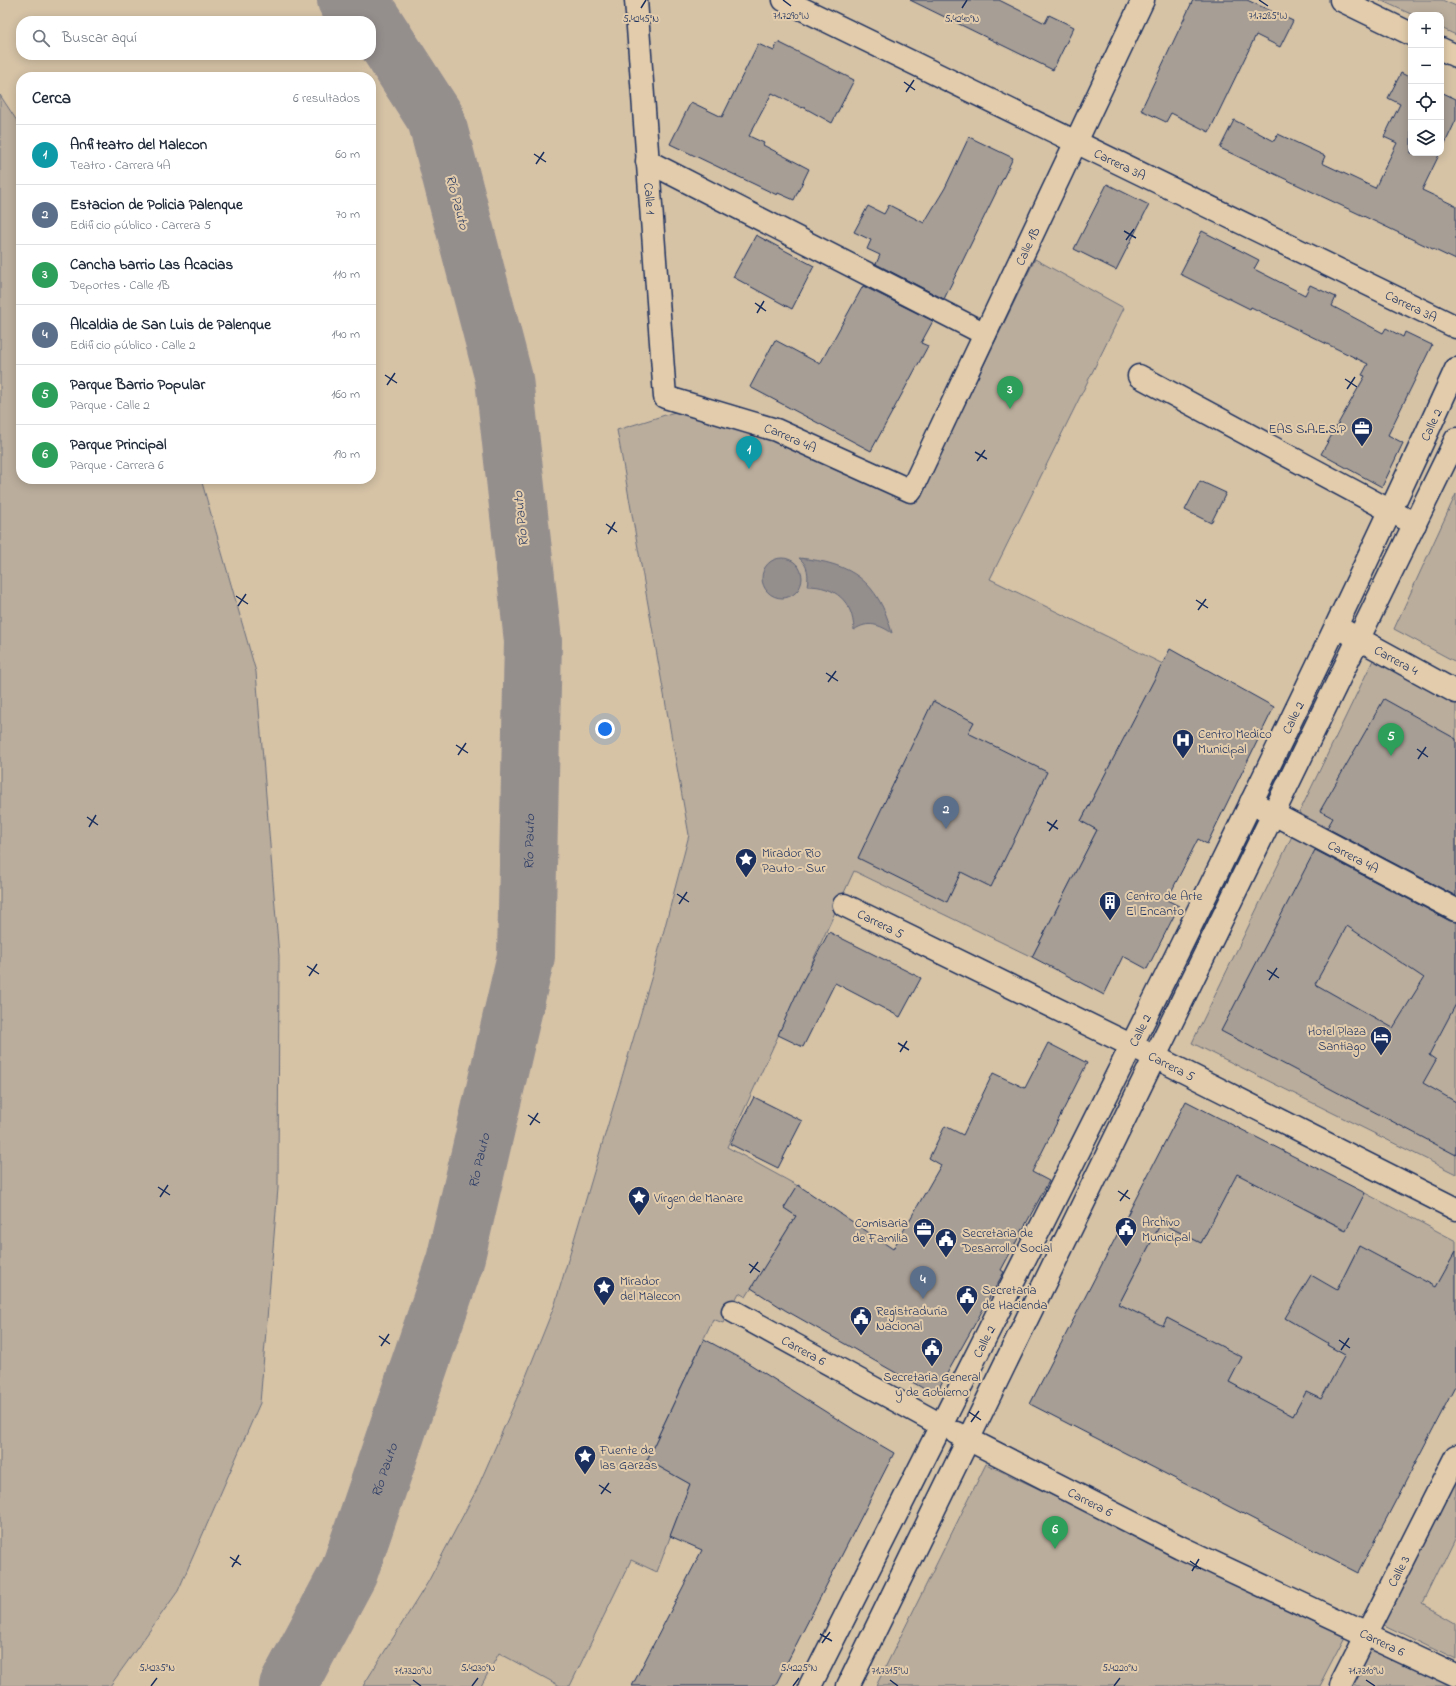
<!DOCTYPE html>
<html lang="es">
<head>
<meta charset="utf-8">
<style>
  body { margin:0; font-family:"Indie Flower",sans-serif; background:#f6f6f7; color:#1f2937 }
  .controls { position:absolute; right:12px; top:12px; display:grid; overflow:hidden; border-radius:8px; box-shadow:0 2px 10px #0003 }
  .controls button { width:36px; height:36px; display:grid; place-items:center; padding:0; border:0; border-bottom:1px solid #e0e1e3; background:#fff; color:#1f2937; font:20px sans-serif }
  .you { position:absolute; left:605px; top:729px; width:14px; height:14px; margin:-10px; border:3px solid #fff; border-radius:50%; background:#1a73e8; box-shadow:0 0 0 6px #1a73e833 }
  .badge { display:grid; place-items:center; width:26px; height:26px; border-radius:50%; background:#1b2f5e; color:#fff; font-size:13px; font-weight:700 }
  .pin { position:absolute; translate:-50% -33px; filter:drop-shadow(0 1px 2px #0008) }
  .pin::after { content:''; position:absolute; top:21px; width:14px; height:12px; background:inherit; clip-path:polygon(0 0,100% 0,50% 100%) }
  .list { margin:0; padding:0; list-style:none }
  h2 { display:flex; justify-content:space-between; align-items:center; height:52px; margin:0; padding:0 16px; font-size:17px }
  h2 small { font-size:13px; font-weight:400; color:#747a83 }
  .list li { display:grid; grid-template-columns:26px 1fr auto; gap:12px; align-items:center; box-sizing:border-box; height:60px; padding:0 16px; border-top:1px solid #e0e1e3 }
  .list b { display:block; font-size:15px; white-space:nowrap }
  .list p { margin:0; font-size:13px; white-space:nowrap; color:#747a83 }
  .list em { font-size:13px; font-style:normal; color:#747a83 }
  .icon { flex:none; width:22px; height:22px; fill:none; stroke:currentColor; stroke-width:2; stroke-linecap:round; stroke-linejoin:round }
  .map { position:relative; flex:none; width:1456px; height:1686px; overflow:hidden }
  .search { position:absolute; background:#fff; box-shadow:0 2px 10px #0003; left:16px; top:16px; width:360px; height:44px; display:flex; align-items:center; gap:10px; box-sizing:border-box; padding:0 14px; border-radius:16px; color:#747a83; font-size:15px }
  .panel { position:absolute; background:#fff; box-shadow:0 2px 10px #0003; left:16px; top:72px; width:360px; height:412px; border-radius:16px }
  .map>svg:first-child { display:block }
  .green { fill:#baad9c; stroke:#6a6e7d }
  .water { fill:#948e8d; stroke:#64687a }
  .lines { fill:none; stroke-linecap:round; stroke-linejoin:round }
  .river { stroke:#948e8d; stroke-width:58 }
  .building { fill:#a79e95; stroke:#1b2f5e; fill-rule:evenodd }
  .minor-casing { stroke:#1b2f5e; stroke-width:25 }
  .tertiary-casing { stroke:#1b2f5e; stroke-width:25 }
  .minor { stroke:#e2ccab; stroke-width:22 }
  .tertiary { stroke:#e2ccab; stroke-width:22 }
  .ticks { fill:none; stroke:#1b2f5e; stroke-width:1.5 }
  .labels { text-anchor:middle; stroke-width:4; stroke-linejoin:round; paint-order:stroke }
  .street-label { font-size:13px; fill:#1b2f5e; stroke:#e2ccab }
  .poi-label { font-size:13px; fill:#1b2f5e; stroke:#e2ccab; text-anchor:start }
  .water-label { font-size:14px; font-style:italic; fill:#2d3d65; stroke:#e2ccab }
  .ticks-label { font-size:10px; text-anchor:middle; fill:#1b2f5e; stroke:#e2ccab; stroke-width:4; stroke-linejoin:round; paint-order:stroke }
</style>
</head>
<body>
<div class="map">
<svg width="1456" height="1686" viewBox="0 0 1456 1686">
  <rect width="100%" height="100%" fill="#d6c3a6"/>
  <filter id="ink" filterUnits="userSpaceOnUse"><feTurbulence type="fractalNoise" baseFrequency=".025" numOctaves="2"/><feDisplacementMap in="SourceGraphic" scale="8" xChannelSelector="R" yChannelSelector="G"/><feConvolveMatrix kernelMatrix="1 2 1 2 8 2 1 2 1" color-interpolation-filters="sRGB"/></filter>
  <g filter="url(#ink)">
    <!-- green -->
    <g class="green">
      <path d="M1380,0H1442L1456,6V35L1441,28V15H1413Z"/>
      <path d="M0,95L21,127V479H201L256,672L279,956L278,1188L260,1403L178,1591L110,1686H0Z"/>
      <path d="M1035,259L1124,308L990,579L1163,664L1081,821L1097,830L1032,957L854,871L727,1147L798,1186L784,1208L796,1216L746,1297L739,1293L723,1323L713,1319L647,1460L690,1484L657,1572L631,1560L570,1686H560L499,1653L481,1686H363L428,1582L477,1489L523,1384L555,1304L653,972L689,835L617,430L678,411L781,439L917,503Z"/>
      <path d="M1456,494V662L1394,629Z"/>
      <path d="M1375,656L1456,700V895L1299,813Z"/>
      <path d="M1294,832L1456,916V1174L1192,1043Z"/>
      <path d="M1226,1168L1345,1230L1365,1193L1456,1241V1251L1426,1308L1359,1246L1337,1290L1285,1318L1313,1334L1329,1306L1344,1314L1327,1345L1345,1355L1330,1404L1306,1392L1293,1416L1229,1382L1241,1357L1167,1318L1126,1400L1146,1318L1119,1304L1161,1223L1201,1243L1229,1188Z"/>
      <path d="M986,1464L1346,1634L1319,1686H876Z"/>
      <path d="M1456,1474V1536L1423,1604L1456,1623V1660L1380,1623Z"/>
      <path d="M1368,1643L1449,1686H1346Z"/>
    </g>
    <!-- water -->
    <g class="water">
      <circle cx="782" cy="578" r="20"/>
      <path d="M799,558C852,563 878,581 892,633C880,625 868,620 854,630C853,601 835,586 807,586C809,575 808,565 799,558Z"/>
    </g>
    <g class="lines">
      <!-- river -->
      <path class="river" id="s1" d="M288,1686L349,1572L455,1261L526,956L533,641L504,379L436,119L371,18L346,0"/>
    </g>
    <!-- building -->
    <g class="building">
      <path d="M910,0H999L1045,23L1049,15L1074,27L1053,70Z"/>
      <path d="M1193,0H1247L1293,21L1280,47L1256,35L1209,132L1171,113L1166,122L1141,110Z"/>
      <path d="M778,42L854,80L832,123L803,107L802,108L772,93L749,136L764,143L763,145L809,169L794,200L778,193L777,195L670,144L691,102L722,117L758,44L774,51Z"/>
      <path d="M1401,73L1411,78V153H1440L1422,190L1456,206V260L1220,148L1234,120L1274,141L1278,134L1325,156L1322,163L1375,188L1397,143L1384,137L1400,104L1388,98Z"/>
      <path d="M1441,92L1456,99V120L1441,152Z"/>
      <path d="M969,137L1013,158L944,299L876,264L880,255L867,249L871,240L854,232L868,206L884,214L889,205L924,223L945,188Z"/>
      <path d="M1107,184L1149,205L1116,270L1074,249Z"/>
      <path d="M1202,231L1259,260L1254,269L1305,295L1310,285L1336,297L1332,306L1383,333L1386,328L1403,337L1405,332L1432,345L1388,435L1403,443L1382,487L1321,454L1365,376L1362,375L1368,364L1251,307L1250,309L1180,274Z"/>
      <path d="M756,235L814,266L792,309L733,277Z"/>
      <path d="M863,286L933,321L921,343L928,346L871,451L750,387L775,340L820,364Z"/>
      <path d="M1200,481L1226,493L1211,523L1185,510Z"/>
      <path d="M1170,649L1274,707L1207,844L1198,839L1167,900L1179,906L1147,969L1123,956L1104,995L1032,957L1097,830L1081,821Z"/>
      <path d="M1384,699L1456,739V896L1327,828L1333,818L1320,811Z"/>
      <path d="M933,701L974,722L968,733L1047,772L991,887L961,872L947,902L858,858Z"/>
      <path d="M1315,850L1450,921L1456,922V1004L1429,1055L1436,1060L1423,1083L1456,1102V1155L1221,1031ZM1347,926L1424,978L1393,1028L1315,984Z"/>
      <path d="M829,932L921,978L900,1017L835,983L803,1047L778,1035L800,986Z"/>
      <path d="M1048,1043L1087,1063L1032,1172L1049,1181L1001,1270L1004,1272L935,1395L785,1310L751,1288L796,1216L784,1208L798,1185L893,1249L941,1165L929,1158L945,1126L963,1135L993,1073L1025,1088Z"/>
      <path d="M754,1097L802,1121L778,1168L730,1144Z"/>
      <path d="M1186,1101L1365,1193L1346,1230L1237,1174L1201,1243L1161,1223L1119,1304L1163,1326L1167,1318L1242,1357L1229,1382L1293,1416L1306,1392L1321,1399L1345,1355L1327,1345L1328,1343L1285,1318L1311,1275L1337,1290L1359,1246L1436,1287L1456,1251V1385L1358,1573L1030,1404Z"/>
      <path d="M704,1339L745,1361L853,1429L894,1453L775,1686H632L702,1550L670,1536L690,1484L647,1460Z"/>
    </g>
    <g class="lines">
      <!-- minor casing -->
      <g class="minor-casing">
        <g id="minor">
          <path id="s2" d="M636,0L665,397L776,430L911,491L1143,0"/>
          <path id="s3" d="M784,0L1456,327"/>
          <path d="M1341,0L1411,34"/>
          <path d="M1441,49L1456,56"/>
          <path d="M647,161L985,334"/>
          <path d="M1139,376L1415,524"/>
          <path id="s4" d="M1337,627L1456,692"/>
          <path id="s5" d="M1251,802L1456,910"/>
          <path id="s6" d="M844,905L1155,1057L1456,1209"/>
          <path id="s7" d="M733,1311L941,1425"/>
          <path id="s8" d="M1340,1686L1456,1456"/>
        </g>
      </g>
      <!-- tertiary casing -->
      <g class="tertiary-casing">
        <g id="tertiary">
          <path id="s9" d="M956,1433L1180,1547L1456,1676"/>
          <path id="s10" d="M810,1686C1029,1249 1253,814 1456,369"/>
          <path d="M848,1686L1456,439"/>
        </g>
      </g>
      <!-- minor -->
      <use href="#minor" class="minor"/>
      <!-- tertiary -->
      <use href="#tertiary" class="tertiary"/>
    </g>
  </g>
  <!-- ticks -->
  <path class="ticks" d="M783,0L791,6M1259,0L1268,6M641,8L646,0M962,8L967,0M904,82L915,90M906,92L914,80M534,154L546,162M536,164L544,152M1124,231L1136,238M1126,240L1134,229M755,303L766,311M757,313L764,301M385,375L397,383M1345,379L1357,387M387,385L395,373M1347,389L1355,377M975,452L987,459M977,461L985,450M606,524L617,532M608,534L615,522M236,596L248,604M1196,600L1208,608M238,606L246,594M1198,610L1206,599M826,673L838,681M828,682L836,671M456,745L468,753M1417,749L1428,757M458,755L466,743M1418,759L1426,747M87,817L98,825M1047,822L1058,829M89,827L96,815M1049,831L1057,820M677,894L689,902M679,904L687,892M307,966L319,974M1267,970L1279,978M309,976L317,964M1269,980L1277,968M898,1043L909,1050M900,1052L907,1041M528,1115L540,1123M530,1125L538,1113M158,1187L170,1195M1118,1191L1130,1199M160,1197L168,1185M1120,1201L1128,1190M749,1264L760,1272M750,1273L758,1262M379,1336L390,1344M1339,1340L1350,1348M381,1346L389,1334M1341,1350L1349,1338M969,1412L981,1420M971,1422L979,1411M599,1485L611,1493M601,1494L609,1483M230,1557L241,1565M1190,1561L1201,1569M232,1567L239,1555M1192,1571L1199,1559M820,1634L832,1641M822,1643L830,1632M413,1680L421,1686M890,1680L898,1686M1366,1680L1375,1686M151,1686L157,1678M472,1686L478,1678M793,1686L799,1678M1114,1686L1120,1678"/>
  <!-- icons -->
  <defs>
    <g id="office-pin" transform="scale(1.15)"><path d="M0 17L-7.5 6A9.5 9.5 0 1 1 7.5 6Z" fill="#1b2f5e" stroke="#e2ccab"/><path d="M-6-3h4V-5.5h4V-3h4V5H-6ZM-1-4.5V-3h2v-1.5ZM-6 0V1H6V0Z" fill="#fff"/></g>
    <g id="hospital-pin" transform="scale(1.15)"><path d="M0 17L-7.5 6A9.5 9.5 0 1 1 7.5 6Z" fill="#1b2f5e" stroke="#e2ccab"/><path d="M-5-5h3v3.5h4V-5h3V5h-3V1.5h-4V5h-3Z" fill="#fff"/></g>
    <g id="sight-pin" transform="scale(1.15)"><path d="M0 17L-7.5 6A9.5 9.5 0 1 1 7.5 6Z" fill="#1b2f5e" stroke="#e2ccab"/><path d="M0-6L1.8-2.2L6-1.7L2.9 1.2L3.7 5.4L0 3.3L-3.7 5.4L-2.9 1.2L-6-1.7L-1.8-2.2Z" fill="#fff"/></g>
    <g id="building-pin" transform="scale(1.15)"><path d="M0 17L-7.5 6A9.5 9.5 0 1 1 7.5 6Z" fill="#1b2f5e" stroke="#e2ccab"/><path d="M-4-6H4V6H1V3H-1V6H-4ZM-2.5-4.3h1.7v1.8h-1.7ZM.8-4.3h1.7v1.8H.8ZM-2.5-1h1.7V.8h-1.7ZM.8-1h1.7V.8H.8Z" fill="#fff"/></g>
    <g id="hotel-pin" transform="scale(1.15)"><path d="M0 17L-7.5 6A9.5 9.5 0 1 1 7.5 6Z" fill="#1b2f5e" stroke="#e2ccab"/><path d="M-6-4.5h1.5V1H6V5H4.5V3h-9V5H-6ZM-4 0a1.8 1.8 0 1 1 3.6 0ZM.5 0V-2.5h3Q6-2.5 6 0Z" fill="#fff"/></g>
    <g id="civic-pin" transform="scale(1.15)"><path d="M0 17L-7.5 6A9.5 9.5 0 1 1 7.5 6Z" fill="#1b2f5e" stroke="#e2ccab"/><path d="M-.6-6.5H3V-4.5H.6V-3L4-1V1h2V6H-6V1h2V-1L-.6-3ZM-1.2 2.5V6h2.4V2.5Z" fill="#fff"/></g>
  </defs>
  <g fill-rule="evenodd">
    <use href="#office-pin" x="1362" y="428"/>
    <use href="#hospital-pin" x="1183" y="740"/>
    <use href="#sight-pin" x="746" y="859"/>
    <use href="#building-pin" x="1110" y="902"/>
    <use href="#hotel-pin" x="1381" y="1037"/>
    <use href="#sight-pin" x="639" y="1197"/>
    <use href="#civic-pin" x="1126" y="1228"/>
    <use href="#office-pin" x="924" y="1229"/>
    <use href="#civic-pin" x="946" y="1239"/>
    <use href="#sight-pin" x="604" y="1287"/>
    <use href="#civic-pin" x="967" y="1296"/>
    <use href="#civic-pin" x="861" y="1317"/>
    <use href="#civic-pin" x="932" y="1348"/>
    <use href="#sight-pin" x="585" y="1456"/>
  </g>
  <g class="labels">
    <!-- street labels -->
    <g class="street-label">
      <text dy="5" stroke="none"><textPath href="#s3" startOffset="374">Carrera 3A</textPath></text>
      <text dy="5" stroke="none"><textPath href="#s2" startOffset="199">Calle 1</textPath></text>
      <text dy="5" stroke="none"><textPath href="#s2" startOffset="933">Calle 1B</textPath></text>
      <text dy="5" stroke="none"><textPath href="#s3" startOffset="698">Carrera 3A</textPath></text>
      <text dy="5" stroke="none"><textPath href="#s10" startOffset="1406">Calle 2</textPath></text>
      <text dy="5" stroke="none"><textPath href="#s2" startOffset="530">Carrera 4A</textPath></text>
      <text dy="5" stroke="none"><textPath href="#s4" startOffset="68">Carrera 4</textPath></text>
      <text dy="5" stroke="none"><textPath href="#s10" startOffset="1082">Calle 2</textPath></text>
      <text dy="5" stroke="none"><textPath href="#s5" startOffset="116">Carrera 4A</textPath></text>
      <text dy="5" stroke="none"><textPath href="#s6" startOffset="41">Carrera 5</textPath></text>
      <text dy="5" stroke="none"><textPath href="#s10" startOffset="734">Calle 2</textPath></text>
      <text dy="5" stroke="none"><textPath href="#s6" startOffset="365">Carrera 5</textPath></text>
      <text dy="5" stroke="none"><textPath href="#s10" startOffset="386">Calle 2</textPath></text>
      <text dy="5" stroke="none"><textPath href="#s7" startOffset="81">Carrera 6</textPath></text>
      <text dy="5" stroke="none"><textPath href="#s9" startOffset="151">Carrera 6</textPath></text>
      <text dy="5" stroke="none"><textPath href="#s8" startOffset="129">Calle 3</textPath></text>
      <text dy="5" stroke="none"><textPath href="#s9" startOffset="475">Carrera 6</textPath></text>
    </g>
    <!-- poi labels -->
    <g class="poi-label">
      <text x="1346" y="433" text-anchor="end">EAS S.A.E.S.P</text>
      <text x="1198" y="738">Centro Medico<tspan x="1198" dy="15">Municipal</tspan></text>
      <text x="762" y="857">Mirador Rio<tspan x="762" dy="15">Pauto - Sur</tspan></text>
      <text x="1126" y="900">Centro de Arte<tspan x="1126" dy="15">El Encanto</tspan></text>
      <text x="1366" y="1035" text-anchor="end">Hotel Plaza<tspan x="1366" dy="15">Santiago</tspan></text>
      <text x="654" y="1202">Vírgen de Manare</text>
      <text x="1142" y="1226">Archivo<tspan x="1142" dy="15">Municipal</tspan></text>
      <text x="908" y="1227" text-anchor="end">Comisaria<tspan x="908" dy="15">de Familia</tspan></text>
      <text x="962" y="1237">Secretaria de<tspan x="962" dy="15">Desarrollo Social</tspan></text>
      <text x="620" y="1285">Mirador<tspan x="620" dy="15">del Malecon</tspan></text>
      <text x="982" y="1294">Secretaria<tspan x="982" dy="15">de Hacienda</tspan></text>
      <text x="876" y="1315">Registraduria<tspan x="876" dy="15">Nacional</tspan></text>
      <text x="932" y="1381" text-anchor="middle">Secretaria General<tspan x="932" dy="15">y de Gobierno</tspan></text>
      <text x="600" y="1454">Fuente de<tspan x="600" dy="15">las Garzas</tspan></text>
    </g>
    <!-- water labels -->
    <g class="water-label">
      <text transform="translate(458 202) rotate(75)" y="5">Río Pauto</text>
      <text transform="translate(520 519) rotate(-96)" y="5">Río Pauto</text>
      <text dy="5" stroke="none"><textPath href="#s1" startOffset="885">Río Pauto</textPath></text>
      <text dy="5" stroke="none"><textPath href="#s1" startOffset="561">Río Pauto</textPath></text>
      <text dy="5" stroke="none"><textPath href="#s1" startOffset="237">Río Pauto</textPath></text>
    </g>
  </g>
  <g class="ticks-label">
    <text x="1268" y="19">71.7285°W</text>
    <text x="791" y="19">71.7290°W</text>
    <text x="641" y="22">5.4245°N</text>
    <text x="962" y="22">5.4240°N</text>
    <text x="157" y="1671">5.4235°N</text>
    <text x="478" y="1671">5.4230°N</text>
    <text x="799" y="1671">5.4225°N</text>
    <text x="1120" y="1671">5.4220°N</text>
    <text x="413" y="1674">71.7320°W</text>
    <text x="890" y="1674">71.7315°W</text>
    <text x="1366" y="1674">71.7310°W</text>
  </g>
</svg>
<div class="controls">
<button>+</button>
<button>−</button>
<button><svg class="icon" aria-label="locate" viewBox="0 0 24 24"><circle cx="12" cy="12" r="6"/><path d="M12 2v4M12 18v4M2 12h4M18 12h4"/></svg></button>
<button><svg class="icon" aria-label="layers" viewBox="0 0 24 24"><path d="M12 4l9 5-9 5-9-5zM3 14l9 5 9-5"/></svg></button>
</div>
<div class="you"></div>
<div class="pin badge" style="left:749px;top:469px;background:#0f9aa8">1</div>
<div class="pin badge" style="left:946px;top:829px;background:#5c6f8a">2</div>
<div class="pin badge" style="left:1010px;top:409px;background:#2e9e5b">3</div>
<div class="pin badge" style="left:923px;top:1299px;background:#5c6f8a">4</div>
<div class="pin badge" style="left:1391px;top:756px;background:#2e9e5b">5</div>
<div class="pin badge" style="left:1055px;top:1549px;background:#2e9e5b">6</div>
<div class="search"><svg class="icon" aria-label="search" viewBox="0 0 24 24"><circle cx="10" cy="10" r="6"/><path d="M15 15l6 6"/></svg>Buscar aquí</div>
<section class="panel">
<h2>Cerca<small>6 resultados</small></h2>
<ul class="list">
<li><span class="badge" style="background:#0f9aa8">1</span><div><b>Anfiteatro del Malecon</b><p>Teatro · Carrera 4A</p></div><em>60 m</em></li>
<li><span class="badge" style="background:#5c6f8a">2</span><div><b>Estacion de Policia Palenque</b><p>Edificio público · Carrera 5</p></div><em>70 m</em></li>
<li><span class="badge" style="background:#2e9e5b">3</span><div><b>Cancha barrio Las Acacias</b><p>Deportes · Calle 1B</p></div><em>110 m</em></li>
<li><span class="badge" style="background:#5c6f8a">4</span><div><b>Alcaldia de San Luis de Palenque</b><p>Edificio público · Calle 2</p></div><em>140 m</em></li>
<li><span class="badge" style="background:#2e9e5b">5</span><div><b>Parque Barrio Popular</b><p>Parque · Calle 2</p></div><em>160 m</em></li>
<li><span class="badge" style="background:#2e9e5b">6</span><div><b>Parque Principal</b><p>Parque · Carrera 6</p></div><em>190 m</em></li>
</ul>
</section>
</div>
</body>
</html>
